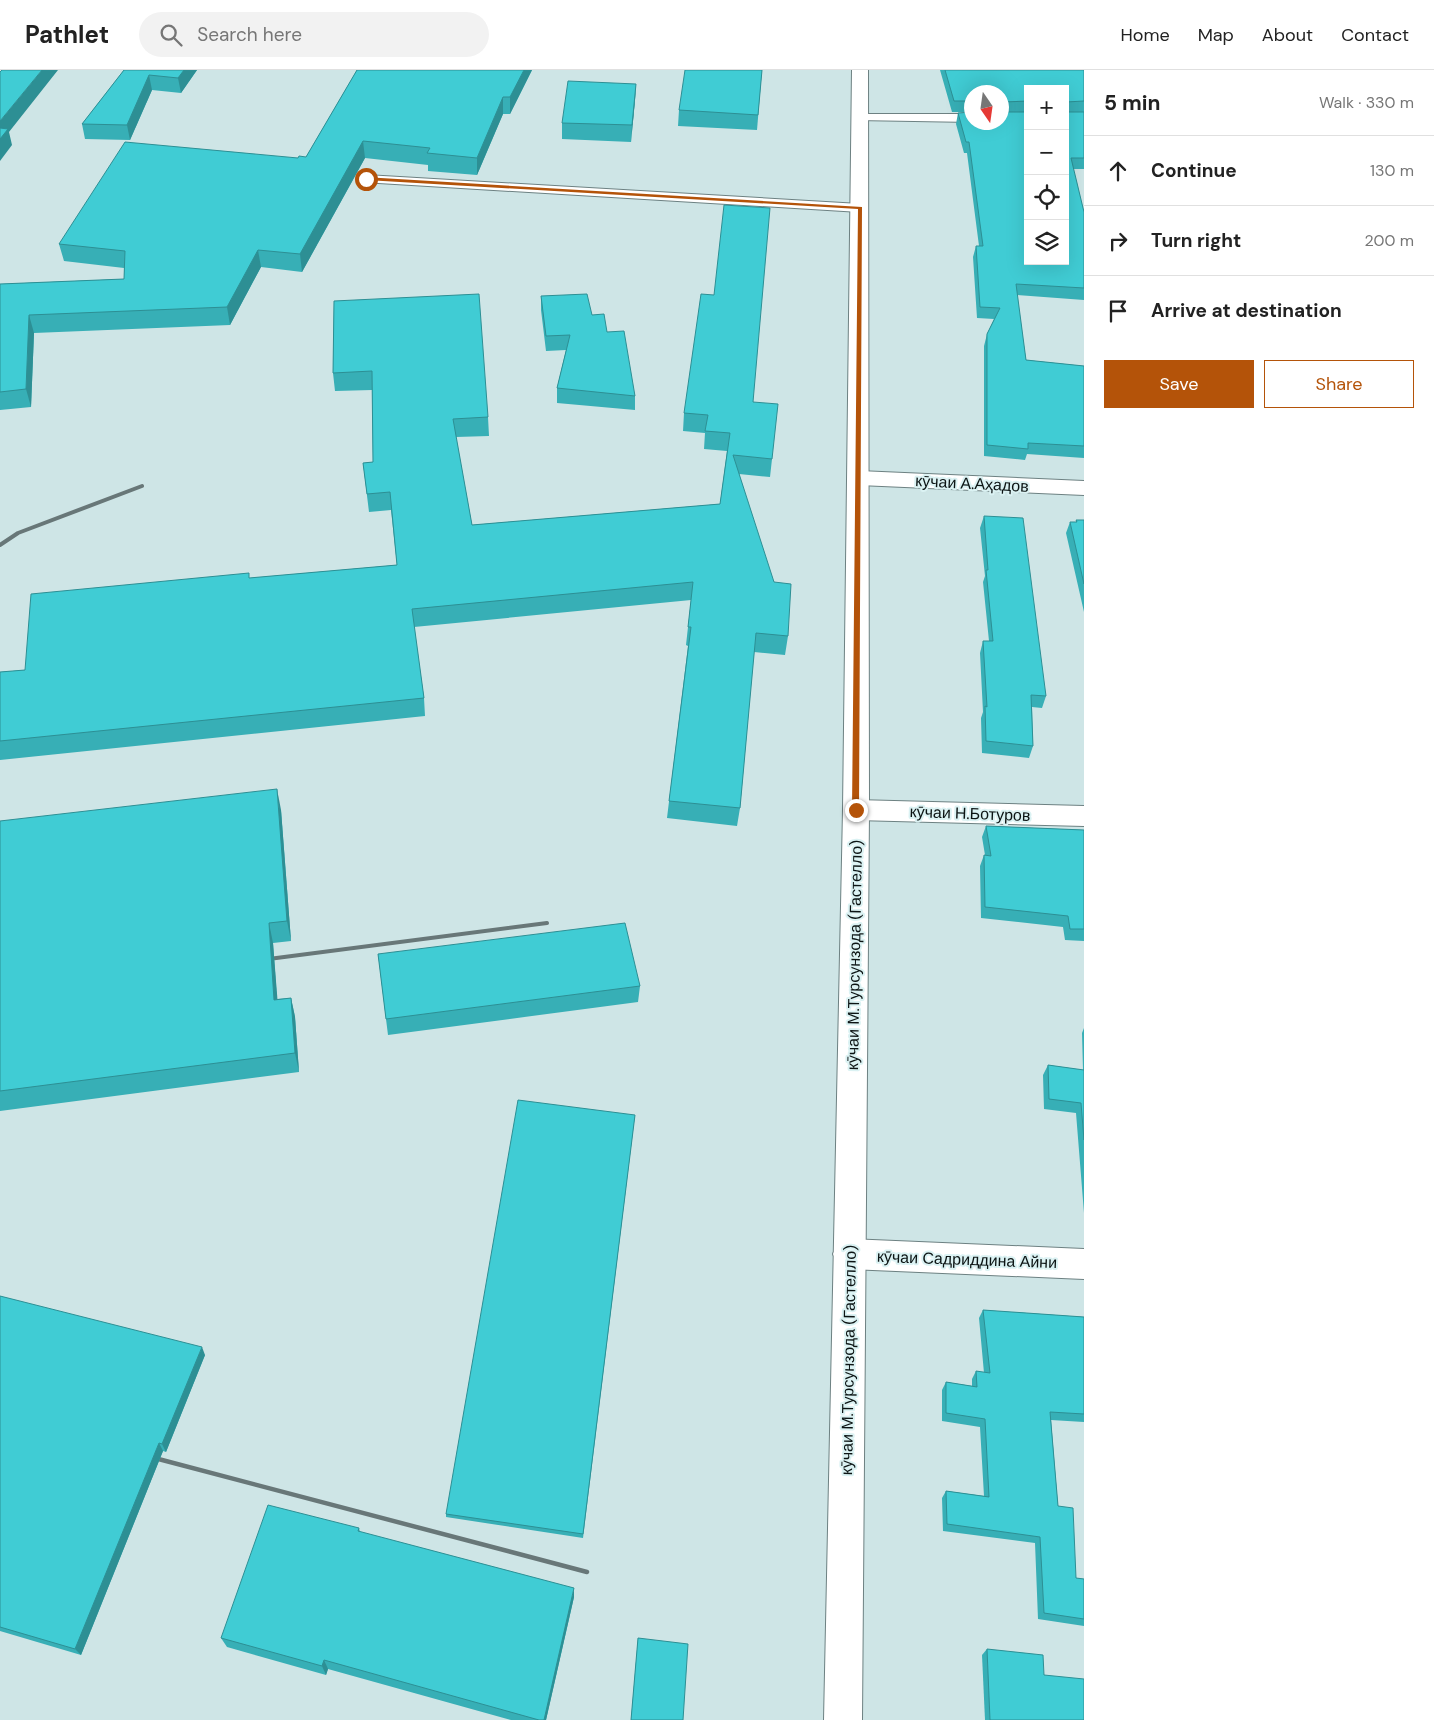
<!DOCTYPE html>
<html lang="en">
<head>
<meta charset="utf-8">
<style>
  body { margin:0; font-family:"DM Sans",sans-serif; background:#f2f2f2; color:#222 }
  .controls { position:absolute; right:15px; top:15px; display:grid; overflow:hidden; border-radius:0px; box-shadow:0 5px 20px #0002 }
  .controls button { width:45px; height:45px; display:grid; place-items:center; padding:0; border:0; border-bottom:1px solid #e0e0e0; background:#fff; color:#222; font:25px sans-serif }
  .compass { position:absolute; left:964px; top:15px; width:45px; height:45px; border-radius:50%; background:#fff; box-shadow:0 5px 20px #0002; rotate:167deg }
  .stop { position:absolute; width:15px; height:15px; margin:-11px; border:4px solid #b45309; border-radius:50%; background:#fff }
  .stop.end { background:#b45309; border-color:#fff; box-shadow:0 1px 5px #0008 }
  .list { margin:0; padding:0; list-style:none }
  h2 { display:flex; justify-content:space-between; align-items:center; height:65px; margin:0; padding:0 20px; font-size:21px }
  h2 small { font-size:16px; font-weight:400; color:#767676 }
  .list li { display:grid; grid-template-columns:32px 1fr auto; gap:15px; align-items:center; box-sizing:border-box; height:70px; padding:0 20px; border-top:1px solid #e0e0e0 }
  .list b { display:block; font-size:19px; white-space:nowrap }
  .list em { font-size:16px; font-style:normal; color:#767676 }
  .actions { display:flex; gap:10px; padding:15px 20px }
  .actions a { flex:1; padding:11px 0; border:1px solid #b45309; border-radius:0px; text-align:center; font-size:18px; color:#b45309 }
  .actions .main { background:#b45309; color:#fff }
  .icon { flex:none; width:28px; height:28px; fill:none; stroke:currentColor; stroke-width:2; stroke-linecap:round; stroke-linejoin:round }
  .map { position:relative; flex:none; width:1084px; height:1650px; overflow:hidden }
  header { display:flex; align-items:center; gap:30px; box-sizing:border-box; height:70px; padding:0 25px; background:#fff; border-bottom:1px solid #e0e0e0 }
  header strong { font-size:24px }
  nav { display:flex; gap:28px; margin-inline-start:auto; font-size:18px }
  .search { width:350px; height:45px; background:#f2f2f2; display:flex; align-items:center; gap:12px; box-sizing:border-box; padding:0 18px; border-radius:28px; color:#767676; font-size:19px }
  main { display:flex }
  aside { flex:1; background:#fff }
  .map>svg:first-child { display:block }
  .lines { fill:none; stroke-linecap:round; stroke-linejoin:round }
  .service-casing { stroke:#6d8182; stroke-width:2 }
  .minor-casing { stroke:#6d8182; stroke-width:2 }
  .tertiary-casing { stroke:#6d8182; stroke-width:2 }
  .service { fill:#fff; fill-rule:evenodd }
  .minor { fill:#fff; fill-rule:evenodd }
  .tertiary { fill:#fff; fill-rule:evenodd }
  .rail-far1 { stroke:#687778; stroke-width:4 }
  .rail { stroke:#687778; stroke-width:4.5 }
  .wall { fill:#37afb6; fill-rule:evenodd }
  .shaded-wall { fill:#2d8f94 }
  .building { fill:#40ccd4; stroke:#2d8f94; fill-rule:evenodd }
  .route { fill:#b45309 }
  .labels { text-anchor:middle; stroke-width:4; stroke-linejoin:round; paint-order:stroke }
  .street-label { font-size:16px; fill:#0c1414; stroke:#dbf2f3 }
</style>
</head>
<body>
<header>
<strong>Pathlet</strong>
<div class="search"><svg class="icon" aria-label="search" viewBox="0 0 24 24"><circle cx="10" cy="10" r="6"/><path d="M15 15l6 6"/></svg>Search here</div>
<nav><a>Home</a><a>Map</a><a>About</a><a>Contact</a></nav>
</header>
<main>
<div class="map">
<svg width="1084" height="1650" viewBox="0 0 1084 1650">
  <rect width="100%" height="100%" fill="#cee5e6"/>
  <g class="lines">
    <!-- service casing -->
    <g class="service-casing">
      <g id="service">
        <path d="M860,44H972V52L856,50L854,48Z"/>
        <path d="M366,105L860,134L866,138L860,142L362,112L360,109L362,106Z"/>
      </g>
    </g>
    <!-- minor casing -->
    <g class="minor-casing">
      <g id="minor">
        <path d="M859,401L1084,411V425L859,415L851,413L848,408L851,403Z"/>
        <path d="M856,730L1084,736V756L856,750L847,747L843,740L847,733Z"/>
        <path d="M849,1169L1084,1179V1209L849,1199L838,1195L833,1184L838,1173Z"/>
      </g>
    </g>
    <!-- tertiary casing -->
    <g class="tertiary-casing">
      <path id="tertiary" d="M852,0H868L869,740L862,1650H824L843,740Z"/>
    </g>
    <!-- service -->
    <use href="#service" class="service"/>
    <!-- minor -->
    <use href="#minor" class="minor"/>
    <!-- tertiary -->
    <use href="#tertiary" class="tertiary"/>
    <!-- rail-far1 -->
    <g class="rail-far1">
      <path d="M0,475L18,463L142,416"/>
      <path d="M261,890L547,853"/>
    </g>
    <!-- rail -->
    <path class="rail" d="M147,1386L587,1502"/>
  </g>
  <!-- wall -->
  <g class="wall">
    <path d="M124,0H197L181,23L152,20L130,70L85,69L82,54Z"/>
    <path d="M357,0H532L510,44H503L477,105L428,101V95L365,88L302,202L261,197L230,255L34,263L31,337L0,340V214L124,209V198L64,191L59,174L298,88L306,87Z"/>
    <path d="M762,0L757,60L678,56L679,40Z"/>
    <path d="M940,0H1084V99H1073L1084,142V230L1017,225L1026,290L1084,296V388L1027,384L1025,390L984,386V276L987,264L994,249L977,248L973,187L976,176H979L967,83H964L956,54L958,43L1002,52L972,22V42H952ZM1028,19H1065L1028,191Z"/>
    <path d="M636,14L635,30L631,72L562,69V53Z"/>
    <path d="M541,226L592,245L607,262L635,326V340L557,333V318L566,280L546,281L541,240Z"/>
    <path d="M334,231L488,347L489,366L456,367L472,455L720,434L727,381L704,379L705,363L683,361L684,343L753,332L772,389L770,407L739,404L788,566L785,585L754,582L740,738L737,756L667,748L688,576L686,575L691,530L414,557L424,628L425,646L0,690V602L25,600L250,508L397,495L391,440L369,442L363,393L373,392L372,320L335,321L333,303Z"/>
    <path d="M984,446L1046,626L1042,638L1032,637L1033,676L1029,688L982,683L981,648L983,642L980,583L983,571H989L983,512L985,506L980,458Z"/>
    <path d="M1076,450H1084V542L1066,463L1070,452H1076Z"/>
    <path d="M281,740L291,871L273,873L277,929L291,928L295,947L299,1002L0,1041V751Z"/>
    <path d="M986,756L1084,760V871L1065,870L1063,857L981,848L980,796L984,785H985L982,767Z"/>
    <path d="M378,884L640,916L638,932L388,965Z"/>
    <path d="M1084,958V1143L1076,1043L1044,1039L1043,1005L1048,995L1083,1000L1082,963Z"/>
    <path d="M635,1045L583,1468L446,1447V1444Z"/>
    <path d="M0,1226L205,1285L166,1382L163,1381L81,1585L0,1561Z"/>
    <path d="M983,1240L1084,1247V1352L1051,1350L1058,1436L1076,1508L1084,1509V1556L1038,1549L1035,1473L943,1461L942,1428L946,1421L984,1426L980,1357L942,1351V1320L946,1312L972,1316V1309L976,1301L984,1303L979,1248Z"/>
    <path d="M359,1458L360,1462L574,1527L546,1650H511L328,1599L326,1605L227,1577L221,1568Z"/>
    <path d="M638,1568L683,1650H631Z"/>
    <path d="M987,1579L1044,1605L1084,1650H985L982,1585Z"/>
  </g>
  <!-- shaded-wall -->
  <g class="shaded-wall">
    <path d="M42,0H58L9,62L12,75L0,91V51Z"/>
    <path d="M184,0H197L181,23L178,8Z"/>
    <path d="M524,0H532L510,44V27Z"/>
    <path d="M149,5L152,20L130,70L127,55Z"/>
    <path d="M636,14L635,30L631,72L632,55Z"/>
    <path d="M503,27V44L477,105V88Z"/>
    <path d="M363,71L365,88L302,202L300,184Z"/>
    <path d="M258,180L261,197L230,255L227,237Z"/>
    <path d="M29,245L34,263L31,337L26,319Z"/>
    <path d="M277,719L281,740L291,871L287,851Z"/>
    <path d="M269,853L273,873L279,949L274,930Z"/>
    <path d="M291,928L295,947L299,1002L295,983Z"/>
    <path d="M202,1277L205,1285L166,1382L162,1374Z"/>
    <path d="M159,1373L163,1381L81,1585L75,1579Z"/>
    <path d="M574,1518V1527L546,1650H544Z"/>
    <path d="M324,1590L328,1599L326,1605L322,1596Z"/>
  </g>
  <!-- building -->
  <g class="building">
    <path d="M2,0H42L0,51V2Z"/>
    <path d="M124,0H184L178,8L149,5L127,55L82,54Z"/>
    <path d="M357,0H524L510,27H503L477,88L427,83L430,78L363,71L300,184L258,180L227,237L29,245L26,319L0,322V214L124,209L125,181L59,174L125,72L298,88L299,86L306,87Z"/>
    <path d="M685,0H762L758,45L679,40Z"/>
    <path d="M945,0H1084V31L1066,32V42H1084V88H1071L1084,142V218L1016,214L1026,290L1084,296V376L1028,373V379L987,375V264L1000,238L980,237L976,176H983L969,72H966L958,43L972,42V52H1002V22H972V31H954ZM1028,19H1065V191H1028V42H1004L1003,34L1004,32L1028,31Z"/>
    <path d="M568,11L636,14L632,55L562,53Z"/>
    <path d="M0,58L8,59L0,69Z"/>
    <path d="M724,135L770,138L753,332L778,334L772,389L733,385L774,512L791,514L788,566L756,563L740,738L669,731L691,557H688L693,512L412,539L424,628L0,671V602L25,600L31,524L249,503V508L397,495L390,422L367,424L363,393L373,392L372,301L333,303L334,231L479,224L488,347L453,349L472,455L720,434L730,363L705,361L708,345L684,343L701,224L714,225Z"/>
    <path d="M587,224L592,245L604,244L607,262L624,261L635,326L557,318L570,265L546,266L541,226Z"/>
    <path d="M984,446L1023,448L1046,626L1031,625L1033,676L986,671L985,636L987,637L983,571H993L986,500H988Z"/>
    <path d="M1076,450H1084V514L1070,452H1077Z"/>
    <path d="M277,719L287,851L269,853L274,930L291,928L295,983L0,1021V751Z"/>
    <path d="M986,756L1084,760V859H1070L1068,846L985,837L984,785L991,786Z"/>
    <path d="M625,853L640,916L386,949L378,884Z"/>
    <path d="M1048,995L1084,1000V1070L1081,1033L1049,1029Z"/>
    <path d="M518,1030L635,1045L583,1464L446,1444Z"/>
    <path d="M0,1226L202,1277L162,1374L159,1373L75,1579L0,1557Z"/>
    <path d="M983,1240L1084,1247V1344L1050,1342L1058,1436L1073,1438L1076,1508L1084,1509V1549L1044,1543L1040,1467L947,1454L946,1421L989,1427L985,1349L946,1343V1312L977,1317L976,1301L990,1303Z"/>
    <path d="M268,1435L359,1458L358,1461L574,1518L544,1650H539L324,1590L322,1596L221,1568Z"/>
    <path d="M638,1568L688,1574L683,1650H631Z"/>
    <path d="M987,1579L1043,1585L1044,1605L1084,1609V1650H990Z"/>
  </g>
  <!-- route -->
  <path class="route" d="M364,107L862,137L859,742L856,743L852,740L858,139L366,110Z"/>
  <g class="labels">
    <!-- street labels -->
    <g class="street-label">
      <text transform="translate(972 413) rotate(3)" y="6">кӯчаи А.Аҳадов</text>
      <text transform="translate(970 743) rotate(2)" y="6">кӯчаи Н.Ботуров</text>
      <text transform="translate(854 885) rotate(-89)" y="6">кӯчаи М.Турсунзода (Гастелло)</text>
      <text transform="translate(967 1189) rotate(2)" y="6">кӯчаи Садриддина Айни</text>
      <text transform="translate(848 1290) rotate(-89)" y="6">кӯчаи М.Турсунзода (Гастелло)</text>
    </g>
  </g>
</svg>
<div class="controls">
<button>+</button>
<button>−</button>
<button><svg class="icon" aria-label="locate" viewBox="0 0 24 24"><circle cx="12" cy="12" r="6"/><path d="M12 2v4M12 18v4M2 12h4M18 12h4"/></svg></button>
<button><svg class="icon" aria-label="layers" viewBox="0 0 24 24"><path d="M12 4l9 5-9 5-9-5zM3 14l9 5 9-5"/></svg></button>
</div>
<svg class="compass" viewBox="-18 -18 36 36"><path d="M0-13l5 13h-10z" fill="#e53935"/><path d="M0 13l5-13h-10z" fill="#767676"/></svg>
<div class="stop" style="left:366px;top:109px"></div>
<div class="stop end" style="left:856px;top:740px"></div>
</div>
<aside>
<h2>5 min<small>Walk · 330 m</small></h2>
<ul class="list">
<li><svg class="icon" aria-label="ahead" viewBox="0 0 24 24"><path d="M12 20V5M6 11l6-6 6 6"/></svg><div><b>Continue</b></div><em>130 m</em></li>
<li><svg class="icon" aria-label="right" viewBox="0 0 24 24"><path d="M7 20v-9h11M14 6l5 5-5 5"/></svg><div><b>Turn right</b></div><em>200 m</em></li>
<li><svg class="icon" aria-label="arrive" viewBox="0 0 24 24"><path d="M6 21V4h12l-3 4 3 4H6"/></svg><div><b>Arrive at destination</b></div></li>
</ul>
<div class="actions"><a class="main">Save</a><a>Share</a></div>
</aside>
</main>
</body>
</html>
